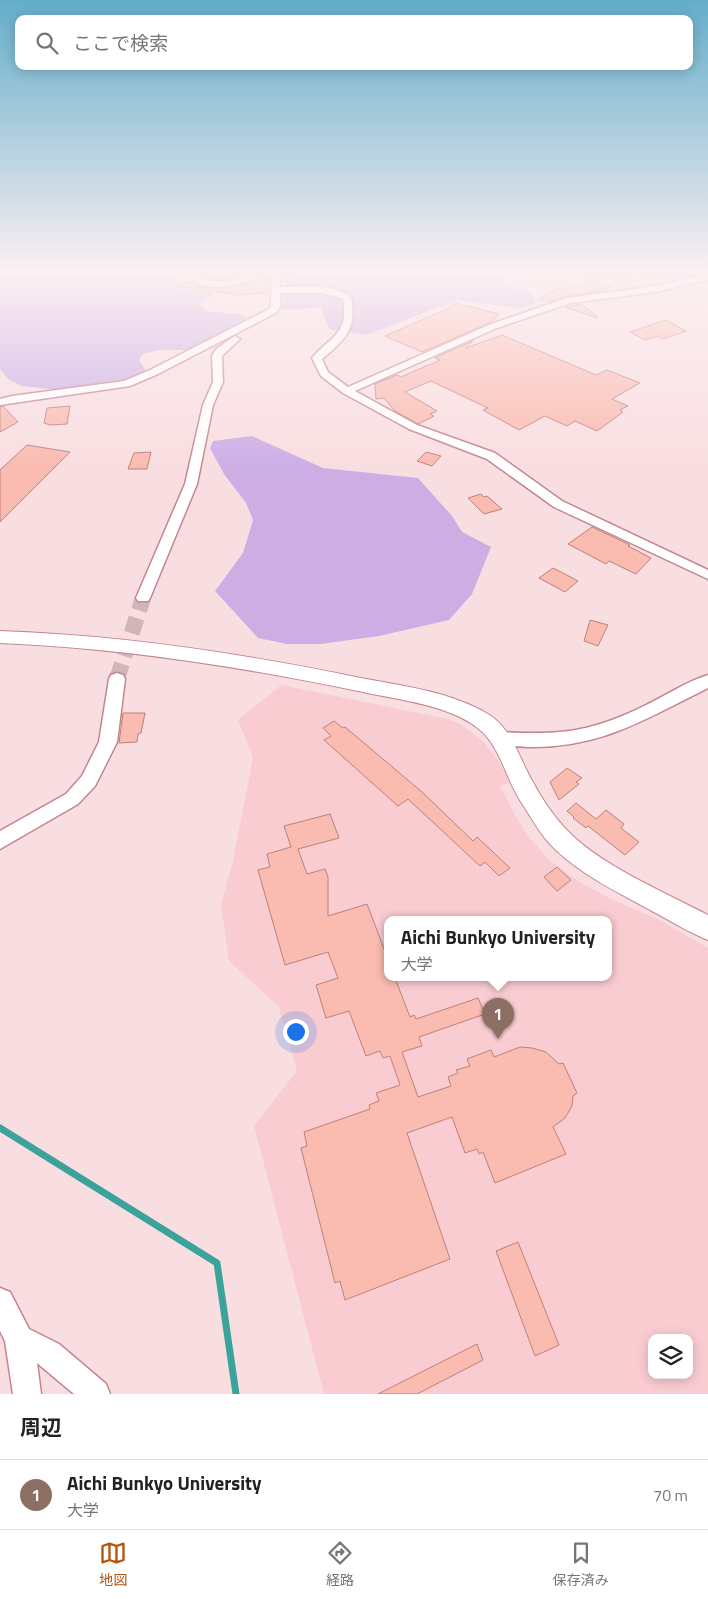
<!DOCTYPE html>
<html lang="ja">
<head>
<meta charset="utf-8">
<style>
  body { margin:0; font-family:"Titillium Web","Noto Sans JP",sans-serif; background:#f6f6f6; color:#222 }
  .controls { position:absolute; right:15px; bottom:15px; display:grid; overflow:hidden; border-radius:10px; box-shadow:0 2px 12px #0003 }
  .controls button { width:45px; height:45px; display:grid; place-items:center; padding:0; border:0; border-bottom:1px solid #e0e0e0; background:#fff; color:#222; font:25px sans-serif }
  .you { position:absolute; left:295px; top:1031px; width:18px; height:18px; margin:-12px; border:4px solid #fff; border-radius:50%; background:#1a73e8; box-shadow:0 0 0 8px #1a73e833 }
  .badge { display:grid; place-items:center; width:32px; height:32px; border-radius:50%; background:#b45309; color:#fff; font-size:16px; font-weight:700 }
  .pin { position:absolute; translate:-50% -41px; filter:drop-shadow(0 1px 2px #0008) }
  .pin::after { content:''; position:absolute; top:26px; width:18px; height:15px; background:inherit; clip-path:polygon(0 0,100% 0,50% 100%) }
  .popup { position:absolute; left:384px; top:916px; width:228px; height:65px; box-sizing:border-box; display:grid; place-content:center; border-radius:10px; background:#fff; filter:drop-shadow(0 1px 4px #0005); font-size:16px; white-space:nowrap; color:#767676 }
  .popup b { font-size:19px; color:#222 }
  .popup::after { content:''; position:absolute; left:50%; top:100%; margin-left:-10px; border:10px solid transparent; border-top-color:#fff }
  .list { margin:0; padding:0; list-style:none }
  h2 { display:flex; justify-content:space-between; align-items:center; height:65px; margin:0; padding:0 20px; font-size:21px }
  h2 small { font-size:16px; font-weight:400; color:#767676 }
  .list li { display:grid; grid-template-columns:32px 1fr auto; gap:15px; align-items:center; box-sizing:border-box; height:70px; padding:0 20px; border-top:1px solid #e0e0e0 }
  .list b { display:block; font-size:19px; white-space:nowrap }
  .list p { margin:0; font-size:16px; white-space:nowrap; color:#767676 }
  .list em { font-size:16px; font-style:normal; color:#767676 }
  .icon { flex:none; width:28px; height:28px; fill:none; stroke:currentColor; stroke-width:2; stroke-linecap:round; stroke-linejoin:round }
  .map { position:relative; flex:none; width:708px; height:1394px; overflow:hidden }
  .search { position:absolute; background:#fff; box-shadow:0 2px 12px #0003; left:15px; right:15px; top:15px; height:55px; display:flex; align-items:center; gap:12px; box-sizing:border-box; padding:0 18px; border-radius:10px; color:#767676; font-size:19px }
  .sheet { height:135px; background:#fff }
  nav { display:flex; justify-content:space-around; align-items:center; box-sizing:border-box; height:70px; border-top:1px solid #e0e0e0; background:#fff; font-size:14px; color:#767676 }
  nav a { display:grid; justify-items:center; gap:2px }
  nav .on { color:#b45309 }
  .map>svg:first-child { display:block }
  .built { fill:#f9ccd2; fill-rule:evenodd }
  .green { fill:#ccaee5 }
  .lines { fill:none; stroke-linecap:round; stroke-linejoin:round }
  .stream { stroke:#3ca39c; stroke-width:7 }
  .building { fill:#fabbb1; stroke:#bd8178 }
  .minor-tunnel { stroke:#d0b6b9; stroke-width:16; stroke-dasharray:16 8; stroke-linecap:butt }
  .minor-casing { stroke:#c38690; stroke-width:3 }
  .tertiary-casing { stroke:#c38690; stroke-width:2 }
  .minor { fill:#fff; fill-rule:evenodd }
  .tertiary { fill:#fff; fill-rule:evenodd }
</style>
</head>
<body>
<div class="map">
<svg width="708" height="1394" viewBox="0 0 708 1394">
  <rect width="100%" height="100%" fill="#f9dee1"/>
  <!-- built -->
  <path class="built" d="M281,685L448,719L462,725L484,742L501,765L510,783L500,786L514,814L529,837L549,860L581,883L611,899L660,920L708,948V1394H324L254,1126L297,1071L279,1007L229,961L221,905L233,861L253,757L238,720ZM388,920H608V978H388ZM652,1338H689V1375H652Z"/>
  <!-- green -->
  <g class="green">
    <path d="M0,273H145L179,278L176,283L180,289L196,291L216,289L213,295L200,304L205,311L239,314L248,318L187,350H160L143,354L139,360L146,371L121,381L58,390L22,386L8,379L0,369Z"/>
    <path d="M301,273H501L504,283L529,292L536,302L522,308L457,300L366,335L329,329L320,307L296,310L283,309L286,282Z"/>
    <path d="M575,273H695L698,275L679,280L639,275L592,279Z"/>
    <path d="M252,436L323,468L418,478L452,516L462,532L491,547L472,594L449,620L379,636L321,644H287L258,638L215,591L243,553L253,520L246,503L224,474L210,448L213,441Z"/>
  </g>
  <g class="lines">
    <!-- stream -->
    <path class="stream" d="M0,1128L217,1263L236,1394"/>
  </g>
  <!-- building -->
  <g class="building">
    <path d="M200,273H248L219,279H212Z"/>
    <path d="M261,276H268L267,293L238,295L175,286L192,281L209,288H226L243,284Z"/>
    <path d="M591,280L611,287L594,292L566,296L549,302L538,299L559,288L563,290Z"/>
    <path d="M456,303L499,314L491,322L422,352L385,336L447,309Z"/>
    <path d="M581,304L598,317L597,318L565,307Z"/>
    <path d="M666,320L686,331L663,339L658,336L645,340L630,332Z"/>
    <path d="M502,335L596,375L607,370L640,383L612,399L628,406L620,410L623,412L619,415L597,431L575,421L567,426L545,416L519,430L483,410L488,408L431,381L405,392L437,411L430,414L434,416L418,424L395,411L384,398L376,399L375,384L397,375L401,377L440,360L435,358L473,341L466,348Z"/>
    <path d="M3,406L18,422L0,432V407Z"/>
    <path d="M70,406L67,424L50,425L44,423L47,408Z"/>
    <path d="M27,445L70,452L0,522V470Z"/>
    <path d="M151,452L147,469H128L134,453Z"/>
    <path d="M426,452L441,456L432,466L417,461Z"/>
    <path d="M481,494L484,497L487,496L502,509L484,514L468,498Z"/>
    <path d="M592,527L630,545L628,546L651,558L636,574L609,561L606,564L568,544Z"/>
    <path d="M553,568L561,572L578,581L565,592L539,578Z"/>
    <path d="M590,620L608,625L598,646L584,641Z"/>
    <path d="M123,713H145L141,733L138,734L137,742L119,743Z"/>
    <path d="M334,721L343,728L345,727L422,792L473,841L477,837L510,868L499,876L485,862L480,866L408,799L398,806L324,740L331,736L323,728Z"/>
    <path d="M567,768L582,778L576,782L579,784L559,800L550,782Z"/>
    <path d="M576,803L596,819L606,810L624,824L621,828L639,842L625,855L588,826L586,828L573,818L574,817L567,811Z"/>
    <path d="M330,814L339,838L298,849L307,874L325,869L328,877V916L367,904L388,959V978H395L410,1017L414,1015L416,1019L478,998L485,1014L419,1037L422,1046L402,1052L418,1097L451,1086L448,1077L458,1073L456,1070L470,1066L467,1059L491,1050L494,1057L520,1047L532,1048L546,1052L559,1064L563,1063L577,1093L573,1096L572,1106L565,1118L553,1127L566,1154L495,1183L483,1152L479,1154L477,1149L465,1153L452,1117L407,1133L450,1259L345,1300L340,1281L335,1283L301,1148L307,1146L304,1132L370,1109L369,1105L379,1101L376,1093L400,1085L390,1056L383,1058L380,1051L366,1056L349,1011L326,1018L316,985L338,978L328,952L285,965L258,870L270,867L267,854L291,847L284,826Z"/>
    <path d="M557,867L571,880L557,891L544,877Z"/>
    <path d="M518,1242L559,1345L535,1356L496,1251Z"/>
    <path d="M477,1344L483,1360L417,1394H378Z"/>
  </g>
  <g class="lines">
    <!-- minor-tunnel -->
    <path class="minor-tunnel" d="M117,679L143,598"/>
    <!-- minor casing -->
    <g class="minor-casing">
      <g id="minor">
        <path d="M188,273H197C214,292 241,273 263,273C251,282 218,291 203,285C196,283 192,279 188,273Z"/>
        <path d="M272,273H280V287C302,288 334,282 351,298C357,329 345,340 322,359L328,372L348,387L491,324L567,298L655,286L708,274V280L655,292L571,303L497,328L355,391L417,425L495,453L562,501L708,570V579L554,507L487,459L409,429L343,393L321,376L312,358C331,336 349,334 343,299L322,293H280L281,305L276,313L158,374L130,386L0,405V399L12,396L124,381L150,370L269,309L271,305Z"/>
        <path d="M235,336L240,339L222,356L223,382L213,405L197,484L150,598L148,601H138L136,598L185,484L203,405L213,382L212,356L216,349Z"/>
        <path d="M117,673L123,675L125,679L117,742L95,786L78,804L0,849V831L66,794L82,776L99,742L109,679L111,675Z"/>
        <path d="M708,675V688C645,719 602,748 528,747C517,746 505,747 494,744L491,739L494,734L500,732C559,735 588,733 642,707C664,697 685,682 708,675Z"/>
        <path d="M0,1288L10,1292L29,1329L59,1344L106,1384L110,1394H74L37,1363L41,1394H13L5,1341L0,1331Z"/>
      </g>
    </g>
    <!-- tertiary casing -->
    <g class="tertiary-casing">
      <path id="tertiary" d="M0,631C120,635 239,653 356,677C401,686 452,691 491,716C513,731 521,763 534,784C542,799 553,815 564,827C597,864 664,892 708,915V940C688,932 669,920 650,910C614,890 577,873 549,843C538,831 530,815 521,802C506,779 500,746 479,729C450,705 399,700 363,692C243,667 122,648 0,643Z"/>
    </g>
    <!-- minor -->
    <use href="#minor" class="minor"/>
    <!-- tertiary -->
    <use href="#tertiary" class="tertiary"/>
  </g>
  <!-- sky -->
  <linearGradient id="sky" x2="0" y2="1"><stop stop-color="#63adca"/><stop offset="0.58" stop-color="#fcf0f2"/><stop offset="1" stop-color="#fcf0f2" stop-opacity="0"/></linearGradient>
  <rect width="708" height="468" fill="url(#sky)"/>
</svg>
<div class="controls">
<button><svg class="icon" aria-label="layers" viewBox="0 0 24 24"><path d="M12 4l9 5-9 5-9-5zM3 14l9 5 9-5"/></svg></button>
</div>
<div class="you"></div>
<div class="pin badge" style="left:498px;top:1039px;background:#8d6e63">1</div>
<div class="popup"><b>Aichi Bunkyo University</b>大学</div>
<div class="search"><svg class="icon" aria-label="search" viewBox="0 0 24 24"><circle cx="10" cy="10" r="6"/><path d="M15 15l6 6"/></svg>ここで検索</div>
</div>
<section class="sheet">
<h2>周辺<small></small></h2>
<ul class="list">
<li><span class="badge" style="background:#8d6e63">1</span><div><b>Aichi Bunkyo University</b><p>大学</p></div><em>70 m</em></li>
</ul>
</section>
<nav>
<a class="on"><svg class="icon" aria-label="map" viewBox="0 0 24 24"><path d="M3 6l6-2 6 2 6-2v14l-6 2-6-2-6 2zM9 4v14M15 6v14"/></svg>地図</a>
<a><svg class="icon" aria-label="directions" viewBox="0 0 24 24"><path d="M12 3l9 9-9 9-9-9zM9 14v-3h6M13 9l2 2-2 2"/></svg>経路</a>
<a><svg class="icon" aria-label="saved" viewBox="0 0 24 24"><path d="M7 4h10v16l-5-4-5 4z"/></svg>保存済み</a>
</nav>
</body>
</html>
